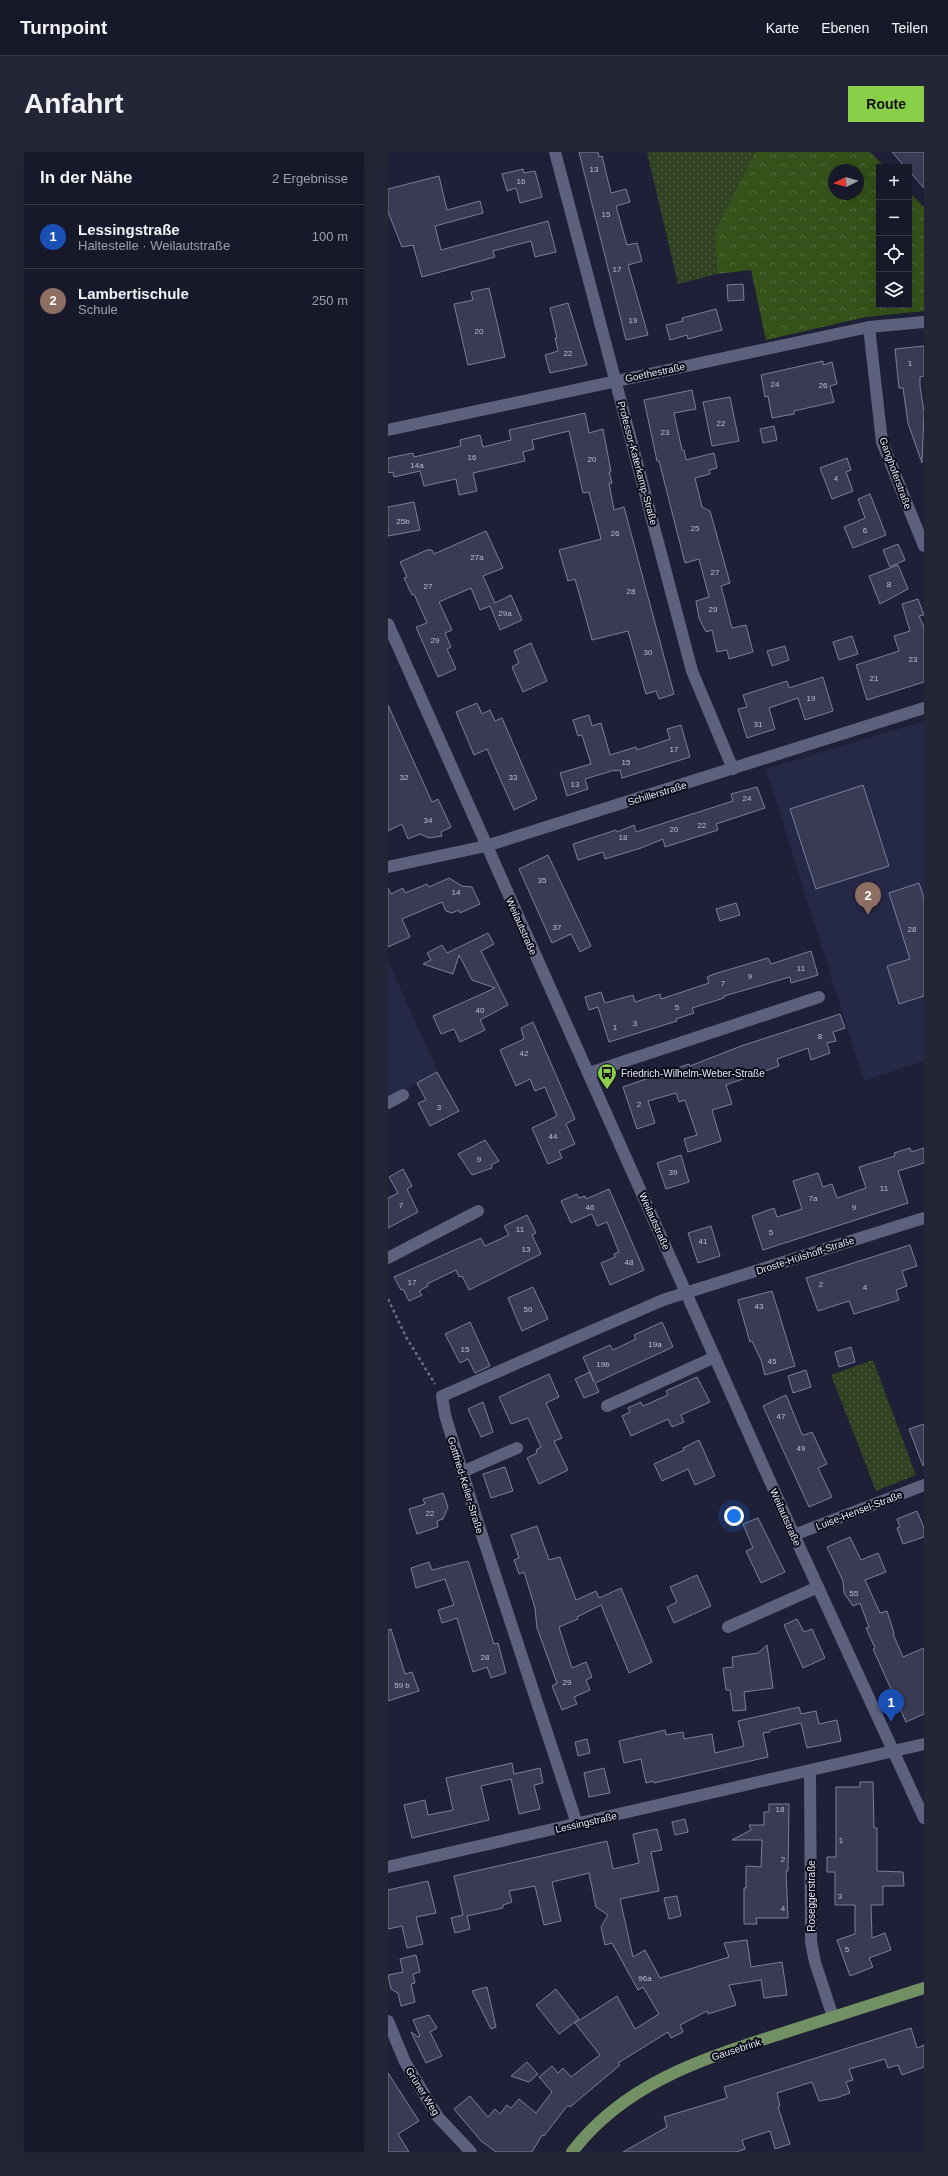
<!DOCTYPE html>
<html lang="de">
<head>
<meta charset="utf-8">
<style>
  body { margin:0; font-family:Helvetica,sans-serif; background:#242536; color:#f1f3f6 }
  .controls { position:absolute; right:12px; top:12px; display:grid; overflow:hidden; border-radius:0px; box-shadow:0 4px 16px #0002 }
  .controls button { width:36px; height:36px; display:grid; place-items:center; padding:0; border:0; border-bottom:1px solid #363747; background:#17182a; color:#f1f3f6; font:20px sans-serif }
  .compass { position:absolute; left:440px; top:12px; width:36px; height:36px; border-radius:50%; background:#17182a; box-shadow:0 4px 16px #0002; rotate:264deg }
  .you { position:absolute; left:346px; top:1364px; width:14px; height:14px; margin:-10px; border:3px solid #fff; border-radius:50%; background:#1a73e8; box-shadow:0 0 0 6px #1a73e833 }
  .badge { display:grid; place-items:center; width:26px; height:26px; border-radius:50%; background:#89cf49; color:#fff; font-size:13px; font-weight:700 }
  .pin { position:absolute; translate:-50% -33px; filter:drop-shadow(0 1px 2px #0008) }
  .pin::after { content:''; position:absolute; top:21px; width:14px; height:12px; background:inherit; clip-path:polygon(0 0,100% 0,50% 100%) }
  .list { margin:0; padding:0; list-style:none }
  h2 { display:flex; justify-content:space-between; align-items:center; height:52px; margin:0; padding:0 16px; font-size:17px }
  h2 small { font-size:13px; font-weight:400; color:#9ea0a8 }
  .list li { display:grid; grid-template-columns:26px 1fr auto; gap:12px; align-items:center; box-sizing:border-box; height:64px; padding:0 16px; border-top:1px solid #363747 }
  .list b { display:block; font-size:15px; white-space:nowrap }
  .list p { margin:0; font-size:13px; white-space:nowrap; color:#9ea0a8 }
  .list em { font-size:13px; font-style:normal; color:#9ea0a8 }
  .icon { flex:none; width:22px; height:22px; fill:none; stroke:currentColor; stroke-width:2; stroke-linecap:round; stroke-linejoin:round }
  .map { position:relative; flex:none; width:536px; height:2000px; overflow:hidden; border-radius:0px }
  header { display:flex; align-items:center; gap:24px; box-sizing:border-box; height:56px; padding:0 20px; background:#17182a; border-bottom:1px solid #363747 }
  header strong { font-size:19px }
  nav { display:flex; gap:22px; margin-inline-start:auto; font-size:14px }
  .intro { display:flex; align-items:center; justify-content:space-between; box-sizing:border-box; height:96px; padding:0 24px }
  h1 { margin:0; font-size:28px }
  .button { padding:10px 18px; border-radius:0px; background:#89cf49; color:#111; font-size:14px; font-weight:700 }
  main { display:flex; gap:24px; padding:0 24px }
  aside { flex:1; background:#17182a; border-radius:0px; box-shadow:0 4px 16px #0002 }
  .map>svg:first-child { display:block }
  .built { fill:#262847 }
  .green { fill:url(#green-dots) }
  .forest { fill:url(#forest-crowns); fill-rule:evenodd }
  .building { fill:#393b55; stroke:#7b7e9c }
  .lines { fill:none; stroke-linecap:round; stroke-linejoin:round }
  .path { stroke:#6b6d82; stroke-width:2.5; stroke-dasharray:3 3; stroke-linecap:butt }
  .minor { stroke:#5e617d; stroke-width:12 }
  .major { stroke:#719164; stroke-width:12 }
  .labels { text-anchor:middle; stroke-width:4; stroke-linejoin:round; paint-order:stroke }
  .number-label { font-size:8px; fill:#bbbdd0 }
  .street-label { font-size:10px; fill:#e6e8f9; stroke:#0a0b16 }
  .poi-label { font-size:10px; fill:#e6e8f9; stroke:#0a0b16; text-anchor:start }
</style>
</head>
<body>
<header>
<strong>Turnpoint</strong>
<nav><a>Karte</a><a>Ebenen</a><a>Teilen</a></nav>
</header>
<div class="intro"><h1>Anfahrt</h1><a class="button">Route</a></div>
<main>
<aside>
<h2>In der Nähe<small>2 Ergebnisse</small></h2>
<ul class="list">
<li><span class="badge" style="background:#1a4fb4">1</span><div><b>Lessingstraße</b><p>Haltestelle · Weilautstraße</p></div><em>100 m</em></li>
<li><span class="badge" style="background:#8d6e63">2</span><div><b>Lambertischule</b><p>Schule</p></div><em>250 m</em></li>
</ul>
</aside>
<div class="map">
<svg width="536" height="2000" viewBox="0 0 536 2000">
  <defs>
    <pattern id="green-dots" width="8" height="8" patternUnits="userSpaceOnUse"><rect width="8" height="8" fill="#304222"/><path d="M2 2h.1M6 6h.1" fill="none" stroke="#4e5d43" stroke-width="1.8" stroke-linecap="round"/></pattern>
    <pattern id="forest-crowns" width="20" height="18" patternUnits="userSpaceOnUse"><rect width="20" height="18" fill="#345219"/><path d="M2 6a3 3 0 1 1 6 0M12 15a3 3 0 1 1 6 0" fill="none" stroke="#516b3b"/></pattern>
  </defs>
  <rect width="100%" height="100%" fill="#1f2038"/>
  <!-- built -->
  <g class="built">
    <path d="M536,569V909L476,929L378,617Z"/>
    <path d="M0,809L50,920L0,946Z"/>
  </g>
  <!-- green -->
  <g class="green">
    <path d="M259,0H367L327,79L329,122L290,132Z"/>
    <path d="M485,1208L528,1323L488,1339L443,1223Z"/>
  </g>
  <!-- forest -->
  <path class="forest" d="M367,0H482L497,15H491V153H521V40L536,55V159L478,165L378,188L363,118L329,122L327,79ZM446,18H470V42H446Z"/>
  <!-- building -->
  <g class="building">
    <path d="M191,0H210L211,5L214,4L223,41L238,37L242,50L228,54L239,93L249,91L254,109L240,113L260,183L238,188Z"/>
    <path d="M504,0H536V36L521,19V15H517Z"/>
    <path d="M135,17L136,21L147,19L154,45L132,51L128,36L119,39L114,22Z"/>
    <path d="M51,24L59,58L92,49L95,61L47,74L53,98L160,69L168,100L147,105L143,89L105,99L107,105L34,125L25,93L14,95L0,60V37Z"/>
    <path d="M355,132L356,148L340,149L339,133Z"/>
    <path d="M101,136L117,205L80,213L66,152L85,148L83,140Z"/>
    <path d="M180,151L199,213L162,221L157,203L170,199L167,186H169L162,156Z"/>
    <path d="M328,157L334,178L300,187L299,183L282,188L278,173L295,169L294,166Z"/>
    <path d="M536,194V224L532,225V234L536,260L534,311L520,271L515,236H511L507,197Z"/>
    <path d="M435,209V213L444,210L449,232L442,234L446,250L406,259V262L384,266L380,244L377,245L373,223Z"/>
    <path d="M304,238L308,257L286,261L294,298H296L298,308L326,301L329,316L321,318L322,322L307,326L314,355L322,359L342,431L333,434L344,476L358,473L365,500L341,507L339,498L329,500L324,478L318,480L311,466L308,449L321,445L311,407L297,411L271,309H269L256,248Z"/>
    <path d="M342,245L351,289L324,294L315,250Z"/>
    <path d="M197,261L201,281L215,277L223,320H221L224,331H221L226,358L236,355L286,542L271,547L268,539L258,542L240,479L204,488L187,427L180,429L171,398L213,387L201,340L195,341L181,279L144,288L146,297L135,300L137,309L85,321L89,339L71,343L68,327L36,334L32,319L6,325L5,320L0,321V306L25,301L26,305L73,294L72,288L92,283L95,295L123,288L121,278Z"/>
    <path d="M386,274L389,288L375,291L372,277Z"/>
    <path d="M459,306L463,318L458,320L465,339L444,347L432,316Z"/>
    <path d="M482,342L498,383L465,396L456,375L477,366L470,347Z"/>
    <path d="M26,350L32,378L0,384V355Z"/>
    <path d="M98,379L115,416L95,424L107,451L123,443L134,468L112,478L102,454L92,458L83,436L51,450L64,478L57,481L63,495L59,497L68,517L50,525L28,475L39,471L26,442L24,443L16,426L19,425L12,410L39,398H44L46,402Z"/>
    <path d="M510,392L517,408L502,415L495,398Z"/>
    <path d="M510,413L520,437L492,452L481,424Z"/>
    <path d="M530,447L536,463L531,464L536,475V530L479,548L468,513L511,499L506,484L522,479L514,452Z"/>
    <path d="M464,484L470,502L451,508L445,490Z"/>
    <path d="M143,491L159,529L135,540L124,515L131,511L126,499Z"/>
    <path d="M397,494L401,508L384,514L379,499Z"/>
    <path d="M435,525L445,559L417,568L410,546L381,556L387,577L359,586L350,557L359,555L355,543L399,529L401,536Z"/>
    <path d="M89,551L94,562L102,558L107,569L114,566L149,647L126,658L99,597L86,603L68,560Z"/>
    <path d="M0,553L44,650L50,647L63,675L53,680L54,684L41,686L32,682L20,687L14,672L0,679Z"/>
    <path d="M201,563L204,574L213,571L222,603L248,595L249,598L282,587L279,577L293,573L302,605L234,626L232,618L227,619V618L197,627L200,637L179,644L172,621L203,612L194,583L190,584L185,568Z"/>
    <path d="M475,633L501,714L428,737L402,657Z"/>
    <path d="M369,635L377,656L328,672L330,678L277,695L275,687L253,696L217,707L215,700L190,708L185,692L228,678L229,680L246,673L248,680L345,649L343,642Z"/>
    <path d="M160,703L203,794L192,800L183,782L164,791L131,717Z"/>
    <path d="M61,726L74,734L84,735L92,752L72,761L71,758L64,761L58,759L54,750L14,767L22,785L0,795V736L3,742L15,736L17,741L39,732L41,735Z"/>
    <path d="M531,731L536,746V844L511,852L499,814L522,807L501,741Z"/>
    <path d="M348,751L352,763L332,769L328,757Z"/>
    <path d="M100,781L106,792L93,799L120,853L92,868L97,878L72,890L66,877L53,882L45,864L107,836L84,828L71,803L65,822L35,812L43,808L39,801L54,793L59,801Z"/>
    <path d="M423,799L430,823L403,831L402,825L336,844V846L304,856L306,861L288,867L289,869L221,890L210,855L201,858L197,845L213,840L217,851L245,843L247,850L272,842L273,847L321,831L319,825L326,822L380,806L383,812Z"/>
    <path d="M452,862L457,876L445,880L448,889L439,891L442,901L423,908L420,896L389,907L391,914L338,933L344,952L324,958L333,989L300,1000L296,987L309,983L297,948L291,950L288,941L260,949L267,971L249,977L235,935L301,912L302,914L353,894Z"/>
    <path d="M145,870L187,967L178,972L187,992L171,999L174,1006L160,1012L144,976L169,964L157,935L147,939L142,927L128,934L112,898L136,887L133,876Z"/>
    <path d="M49,920L71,959L42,974L30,951L38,948L29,931Z"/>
    <path d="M97,988L111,1009L103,1013L104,1016L84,1023L70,1002Z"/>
    <path d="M522,996L523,1000L536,996V1011L510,1019L520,1051L375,1098L364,1064L386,1056L389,1065L414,1057L405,1029L430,1021L435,1035L444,1032L449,1046L478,1036L471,1015L507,1004L506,1001Z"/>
    <path d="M293,1003L301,1030L278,1037L269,1011Z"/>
    <path d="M15,1017L24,1034L19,1037L30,1060L0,1076V1046L10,1041L1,1025Z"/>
    <path d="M221,1037L256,1118L222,1133L213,1111L227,1105L226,1102L231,1100L219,1070L209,1074L204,1062L183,1071L173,1049L189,1042L191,1046L197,1044L198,1047Z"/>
    <path d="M139,1063L148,1081L144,1083L153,1102L81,1138L74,1124L71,1125L68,1118L39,1132L40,1134L31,1139L34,1143L21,1149L15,1137L13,1138L6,1125L93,1086L97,1094L121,1083L116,1074Z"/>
    <path d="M323,1074L332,1104L310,1111L300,1081Z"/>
    <path d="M522,1093L529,1114L514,1119L519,1134L508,1138L511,1148L466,1162L461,1149L430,1159L418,1126Z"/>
    <path d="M145,1135L160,1167L134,1179L120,1146Z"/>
    <path d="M384,1139L407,1214L377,1223L373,1208L364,1189L362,1190L350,1148Z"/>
    <path d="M82,1170L102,1214L87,1221L80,1207L72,1211L57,1182Z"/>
    <path d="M274,1170L285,1195L207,1231L211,1240L196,1246L187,1227L202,1220L206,1230L195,1205L222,1193L225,1198L248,1187L246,1183Z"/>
    <path d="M463,1195L467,1210L451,1215L447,1200Z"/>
    <path d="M418,1218L423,1235L405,1241L400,1224Z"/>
    <path d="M161,1222L171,1245L158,1251L174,1286L166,1289L180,1318L151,1332L139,1306L149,1301L148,1298L153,1295L140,1266L123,1272L111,1245Z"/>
    <path d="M309,1225L322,1250L293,1263L296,1270L284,1275L280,1267L243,1284L234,1264L242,1260L240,1256L253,1250L255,1254L280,1243L278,1239Z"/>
    <path d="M398,1243L414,1282L416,1283L424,1280L439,1312L430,1316L444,1345L421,1355L375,1254Z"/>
    <path d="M95,1250L105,1280L93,1285L80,1257Z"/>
    <path d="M536,1272V1313L535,1314L521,1277Z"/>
    <path d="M311,1288L327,1324L307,1333L300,1317L274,1329L266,1312L296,1298L295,1296Z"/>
    <path d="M117,1315L125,1339L103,1346L95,1322Z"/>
    <path d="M55,1341L60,1355L55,1367L49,1369L50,1375L29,1382L21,1357L37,1352L35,1347Z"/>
    <path d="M529,1359L536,1376V1385L515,1392L509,1376L512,1375L509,1367Z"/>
    <path d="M370,1366L397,1420L373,1431L358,1399L365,1396L355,1372Z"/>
    <path d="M149,1374L161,1408L172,1405L188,1448L208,1439L211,1446L233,1436L264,1510L241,1521L213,1453L189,1465L190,1467L171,1475L184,1516L198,1510L204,1525L198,1528L202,1538L186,1545L189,1552L174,1558L164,1534L169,1531L149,1476L147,1456L136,1420L131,1422L126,1408L131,1406L123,1383Z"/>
    <path d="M462,1385L473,1408L490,1401L498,1420L477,1428L492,1461L499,1459L506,1481L505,1482L515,1505L536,1496V1562L518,1570L485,1497L487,1496L478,1476L481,1475L472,1451L465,1454L456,1441L455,1429L439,1395Z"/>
    <path d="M80,1409L106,1492L110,1491L118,1521L103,1526L99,1515L85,1520L69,1466L54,1471L50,1458L66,1453L57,1427L28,1436L23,1416L41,1410L44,1418Z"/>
    <path d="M309,1423L323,1454L286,1471L279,1455L289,1450L282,1435Z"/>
    <path d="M409,1467L416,1480L424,1477L437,1506L415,1516L396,1473Z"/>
    <path d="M3,1477L17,1522L24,1520L31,1539L0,1549V1478Z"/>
    <path d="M379,1493L385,1536L356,1540L358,1558L345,1559L342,1538H338L335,1516L345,1515L344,1505L370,1501Z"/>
    <path d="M411,1555L413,1562L428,1559L431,1572L449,1568L453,1589L419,1596L413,1571L382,1578V1580L375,1581L380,1605L266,1631L265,1629L258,1631L253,1607L236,1611L231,1589L277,1578L278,1583L295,1580L296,1587L324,1582L327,1601L356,1594L350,1569Z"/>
    <path d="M199,1587L202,1601L190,1604L187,1590Z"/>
    <path d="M124,1611L126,1622L152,1616L155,1631L146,1633L152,1657L131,1662L123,1627L93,1634L101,1668L24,1686L16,1653L37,1648L40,1663L65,1658L58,1626Z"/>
    <path d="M216,1616L222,1641L201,1645L196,1621Z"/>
    <path d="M472,1630H485L486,1676H489V1719L515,1720L516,1734H495V1753H483L484,1786L497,1781L503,1798L481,1806L485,1815L462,1824L449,1788L467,1782V1753H447V1720H439V1705H448V1635H472Z"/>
    <path d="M381,1652H401L400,1719H398L400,1766H368L369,1772H356V1736H358V1714L373,1715L374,1688H344L363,1678L361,1673H376V1660H381Z"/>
    <path d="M297,1667L300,1680L287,1683L284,1670Z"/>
    <path d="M269,1677L274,1698L263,1700L271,1739L232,1747L245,1805L257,1798L272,1826L341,1805L336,1791L359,1788L363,1815L394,1810L399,1843L376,1846L373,1828L341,1833L348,1853L320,1862L319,1859L292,1873L295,1880L283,1886L280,1880L230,1911L232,1913L182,1955L180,1953L156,1984L154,1983L144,2000H108L93,1989L66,1957L82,1944L100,1965L107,1957L112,1962L119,1953L123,1956L131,1947L148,1961L164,1940L151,1925L164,1914L170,1921L175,1916L183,1925L212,1903L187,1871L229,1844L247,1877L271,1862L255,1835L250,1838L224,1791L217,1793L213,1775L220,1763L208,1755L201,1721L164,1730L173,1769L156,1773L147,1734L121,1739L124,1750L115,1753V1756L79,1764L82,1777L67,1781L63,1766L75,1763L66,1724L219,1689L225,1717L251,1711L245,1682Z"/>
    <path d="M40,1729L48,1761L28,1765L35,1792L19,1796L14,1774L0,1777V1738Z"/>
    <path d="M289,1744L293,1764L281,1767L276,1746Z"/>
    <path d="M28,1803L32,1820L25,1822L27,1831L23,1832L27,1850L13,1854L10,1841L3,1837L0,1823L15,1820L12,1807Z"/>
    <path d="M99,1835L108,1875L103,1877L84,1839Z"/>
    <path d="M168,1837L191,1867L171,1882L148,1853Z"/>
    <path d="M41,1863L49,1876L42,1880L54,1904L38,1911L23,1880L30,1885L32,1884L25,1868Z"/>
    <path d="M523,1876L529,1896L536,1893V1915L514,1923L510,1913L500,1916L497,1907L461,1917L465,1928L458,1930L462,1941L448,1946L431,1949L424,1930L389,1941L392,1954L390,1955L402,1992L387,1997L382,1979L354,1988L357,1997L348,2000H235L279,1975L276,1965L339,1946L336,1935Z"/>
    <path d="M139,1910L150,1922L141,1930L123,1924Z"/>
    <path d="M0,1921L31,1969L10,1982L21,2000H0Z"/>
  </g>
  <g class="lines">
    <!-- path -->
    <path class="path" d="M0,1147L18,1185L47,1232"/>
    <!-- minor -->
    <g class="minor">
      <path d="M167,0L304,519L345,617"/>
      <path d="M481,175L494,290L536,394"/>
      <path d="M0,278L481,175L536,170"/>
      <path d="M0,472L406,1383L536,1666"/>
      <path d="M0,715L98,694L536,556"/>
      <path d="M201,921L431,845"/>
      <path d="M0,951L15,943"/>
      <path d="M0,1106L90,1059"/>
      <path d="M219,1254L327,1205"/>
      <path d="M74,1320L129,1296"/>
      <path d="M406,1383L536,1333"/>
      <path d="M340,1475L430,1435"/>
      <path d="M422,1619L423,1790L427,1810L445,1865"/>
      <path d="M189,1672L90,1371L57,1263L54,1244L275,1148L536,1066"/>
      <path d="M0,1715L536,1592"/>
      <path d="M0,1869L17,1910L50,1965L83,2000"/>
    </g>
    <!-- major -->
    <path class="major" d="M184,2000C238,1930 315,1907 395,1881C442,1866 489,1851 536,1836"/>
  </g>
  <!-- icons -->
  <defs>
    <g id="bus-pin" transform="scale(1)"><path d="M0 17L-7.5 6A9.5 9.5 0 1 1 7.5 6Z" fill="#89cf49" stroke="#0a0b16"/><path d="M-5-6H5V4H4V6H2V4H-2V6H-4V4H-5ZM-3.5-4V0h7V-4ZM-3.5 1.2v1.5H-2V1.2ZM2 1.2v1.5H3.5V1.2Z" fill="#111"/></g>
  </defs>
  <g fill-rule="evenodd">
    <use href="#bus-pin" x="219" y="921"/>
  </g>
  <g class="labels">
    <!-- number labels -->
    <g class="number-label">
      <text x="206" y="20">13</text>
      <text x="133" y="32">16</text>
      <text x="218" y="65">15</text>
      <text x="229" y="120">17</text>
      <text x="245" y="171">19</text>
      <text x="91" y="182">20</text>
      <text x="180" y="204">22</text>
      <text x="522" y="214">1</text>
      <text x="387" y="235">24</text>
      <text x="435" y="236">26</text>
      <text x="333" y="274">22</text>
      <text x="277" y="283">23</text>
      <text x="84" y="308">16</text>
      <text x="204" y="310">20</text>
      <text x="29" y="316">14a</text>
      <text x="448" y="329">4</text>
      <text x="15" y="372">25b</text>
      <text x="307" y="379">25</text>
      <text x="477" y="381">6</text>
      <text x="227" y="384">26</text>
      <text x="89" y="408">27a</text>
      <text x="327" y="423">27</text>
      <text x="501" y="435">8</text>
      <text x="40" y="437">27</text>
      <text x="243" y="442">28</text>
      <text x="325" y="460">29</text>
      <text x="117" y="464">29a</text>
      <text x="47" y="491">29</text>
      <text x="260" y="503">30</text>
      <text x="525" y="510">23</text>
      <text x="486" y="529">21</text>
      <text x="423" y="549">19</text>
      <text x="370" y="575">31</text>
      <text x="286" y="600">17</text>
      <text x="238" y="613">15</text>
      <text x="16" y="628">32</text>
      <text x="125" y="628">33</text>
      <text x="187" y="635">13</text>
      <text x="359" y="649">24</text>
      <text x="40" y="671">34</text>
      <text x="314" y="676">22</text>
      <text x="286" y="680">20</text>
      <text x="235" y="688">18</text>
      <text x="154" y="731">35</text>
      <text x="68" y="743">14</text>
      <text x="169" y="778">37</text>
      <text x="524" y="780">28</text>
      <text x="413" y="819">11</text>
      <text x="362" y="827">9</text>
      <text x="335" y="834">7</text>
      <text x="289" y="858">5</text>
      <text x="92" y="861">40</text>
      <text x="247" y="874">3</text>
      <text x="227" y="878">1</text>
      <text x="432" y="887">8</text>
      <text x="136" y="904">42</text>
      <text x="251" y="955">2</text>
      <text x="51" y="958">3</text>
      <text x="165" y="987">44</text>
      <text x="91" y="1010">9</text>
      <text x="285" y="1023">39</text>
      <text x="496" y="1039">11</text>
      <text x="425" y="1049">7a</text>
      <text x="13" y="1056">7</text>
      <text x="202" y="1058">46</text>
      <text x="466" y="1058">9</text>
      <text x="132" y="1080">11</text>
      <text x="383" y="1083">5</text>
      <text x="315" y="1092">41</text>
      <text x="138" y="1100">13</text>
      <text x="241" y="1113">48</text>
      <text x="24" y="1133">17</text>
      <text x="433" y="1135">2</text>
      <text x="477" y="1138">4</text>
      <text x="371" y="1157">43</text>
      <text x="140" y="1160">50</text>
      <text x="267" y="1195">19a</text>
      <text x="77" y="1200">15</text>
      <text x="384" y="1212">45</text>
      <text x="215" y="1215">19b</text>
      <text x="393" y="1267">47</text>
      <text x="413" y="1299">49</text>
      <text x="42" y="1364">22</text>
      <text x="466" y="1444">55</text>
      <text x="97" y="1508">28</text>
      <text x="179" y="1533">29</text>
      <text x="14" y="1536">59 b</text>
      <text x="392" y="1660">18</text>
      <text x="453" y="1691">1</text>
      <text x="395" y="1710">2</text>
      <text x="452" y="1747">3</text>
      <text x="395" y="1759">4</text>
      <text x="459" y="1800">5</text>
      <text x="257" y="1829">96a</text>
    </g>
    <!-- street labels -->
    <g class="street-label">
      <text transform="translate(267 220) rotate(-12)" y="4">Goethestraße</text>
      <text transform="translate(250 311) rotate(75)" y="4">Professor-Katerkamp-Straße</text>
      <text transform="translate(508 321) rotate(70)" y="4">Ganghoferstraße</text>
      <text transform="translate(269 641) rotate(-17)" y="4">Schillerstraße</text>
      <text transform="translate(134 774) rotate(66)" y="4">Weilautstraße</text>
      <text transform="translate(267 1069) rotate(66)" y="4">Weilautstraße</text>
      <text transform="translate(417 1103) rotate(-18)" y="4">Droste-Hülshoff-Straße</text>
      <text transform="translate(78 1333) rotate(73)" y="4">Gottfried-Keller-Straße</text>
      <text transform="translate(471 1358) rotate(-21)" y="4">Luise-Hensel-Straße</text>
      <text transform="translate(398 1365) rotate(66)" y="4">Weilautstraße</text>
      <text transform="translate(198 1670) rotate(-13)" y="4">Lessingstraße</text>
      <text transform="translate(423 1744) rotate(-90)" y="4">Roseggerstraße</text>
      <text transform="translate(348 1897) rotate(-18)" y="4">Gausebrink</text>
      <text transform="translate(35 1939) rotate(58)" y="4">Grüner Weg</text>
    </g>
    <!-- poi labels -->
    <g class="poi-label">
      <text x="233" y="925">Friedrich-Wilhelm-Weber-Straße</text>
    </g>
  </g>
</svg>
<div class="controls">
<button>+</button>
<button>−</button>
<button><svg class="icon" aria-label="locate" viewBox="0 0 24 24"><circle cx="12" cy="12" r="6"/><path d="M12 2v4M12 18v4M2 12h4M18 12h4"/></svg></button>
<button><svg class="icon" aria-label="layers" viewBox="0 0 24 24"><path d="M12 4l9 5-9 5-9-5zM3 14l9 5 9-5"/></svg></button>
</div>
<svg class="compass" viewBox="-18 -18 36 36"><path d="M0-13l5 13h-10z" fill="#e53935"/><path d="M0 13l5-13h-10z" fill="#9ea0a8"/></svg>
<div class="you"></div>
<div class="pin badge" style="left:503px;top:1570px;background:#1a4fb4">1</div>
<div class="pin badge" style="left:480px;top:763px;background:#8d6e63">2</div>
</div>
</main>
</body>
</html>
